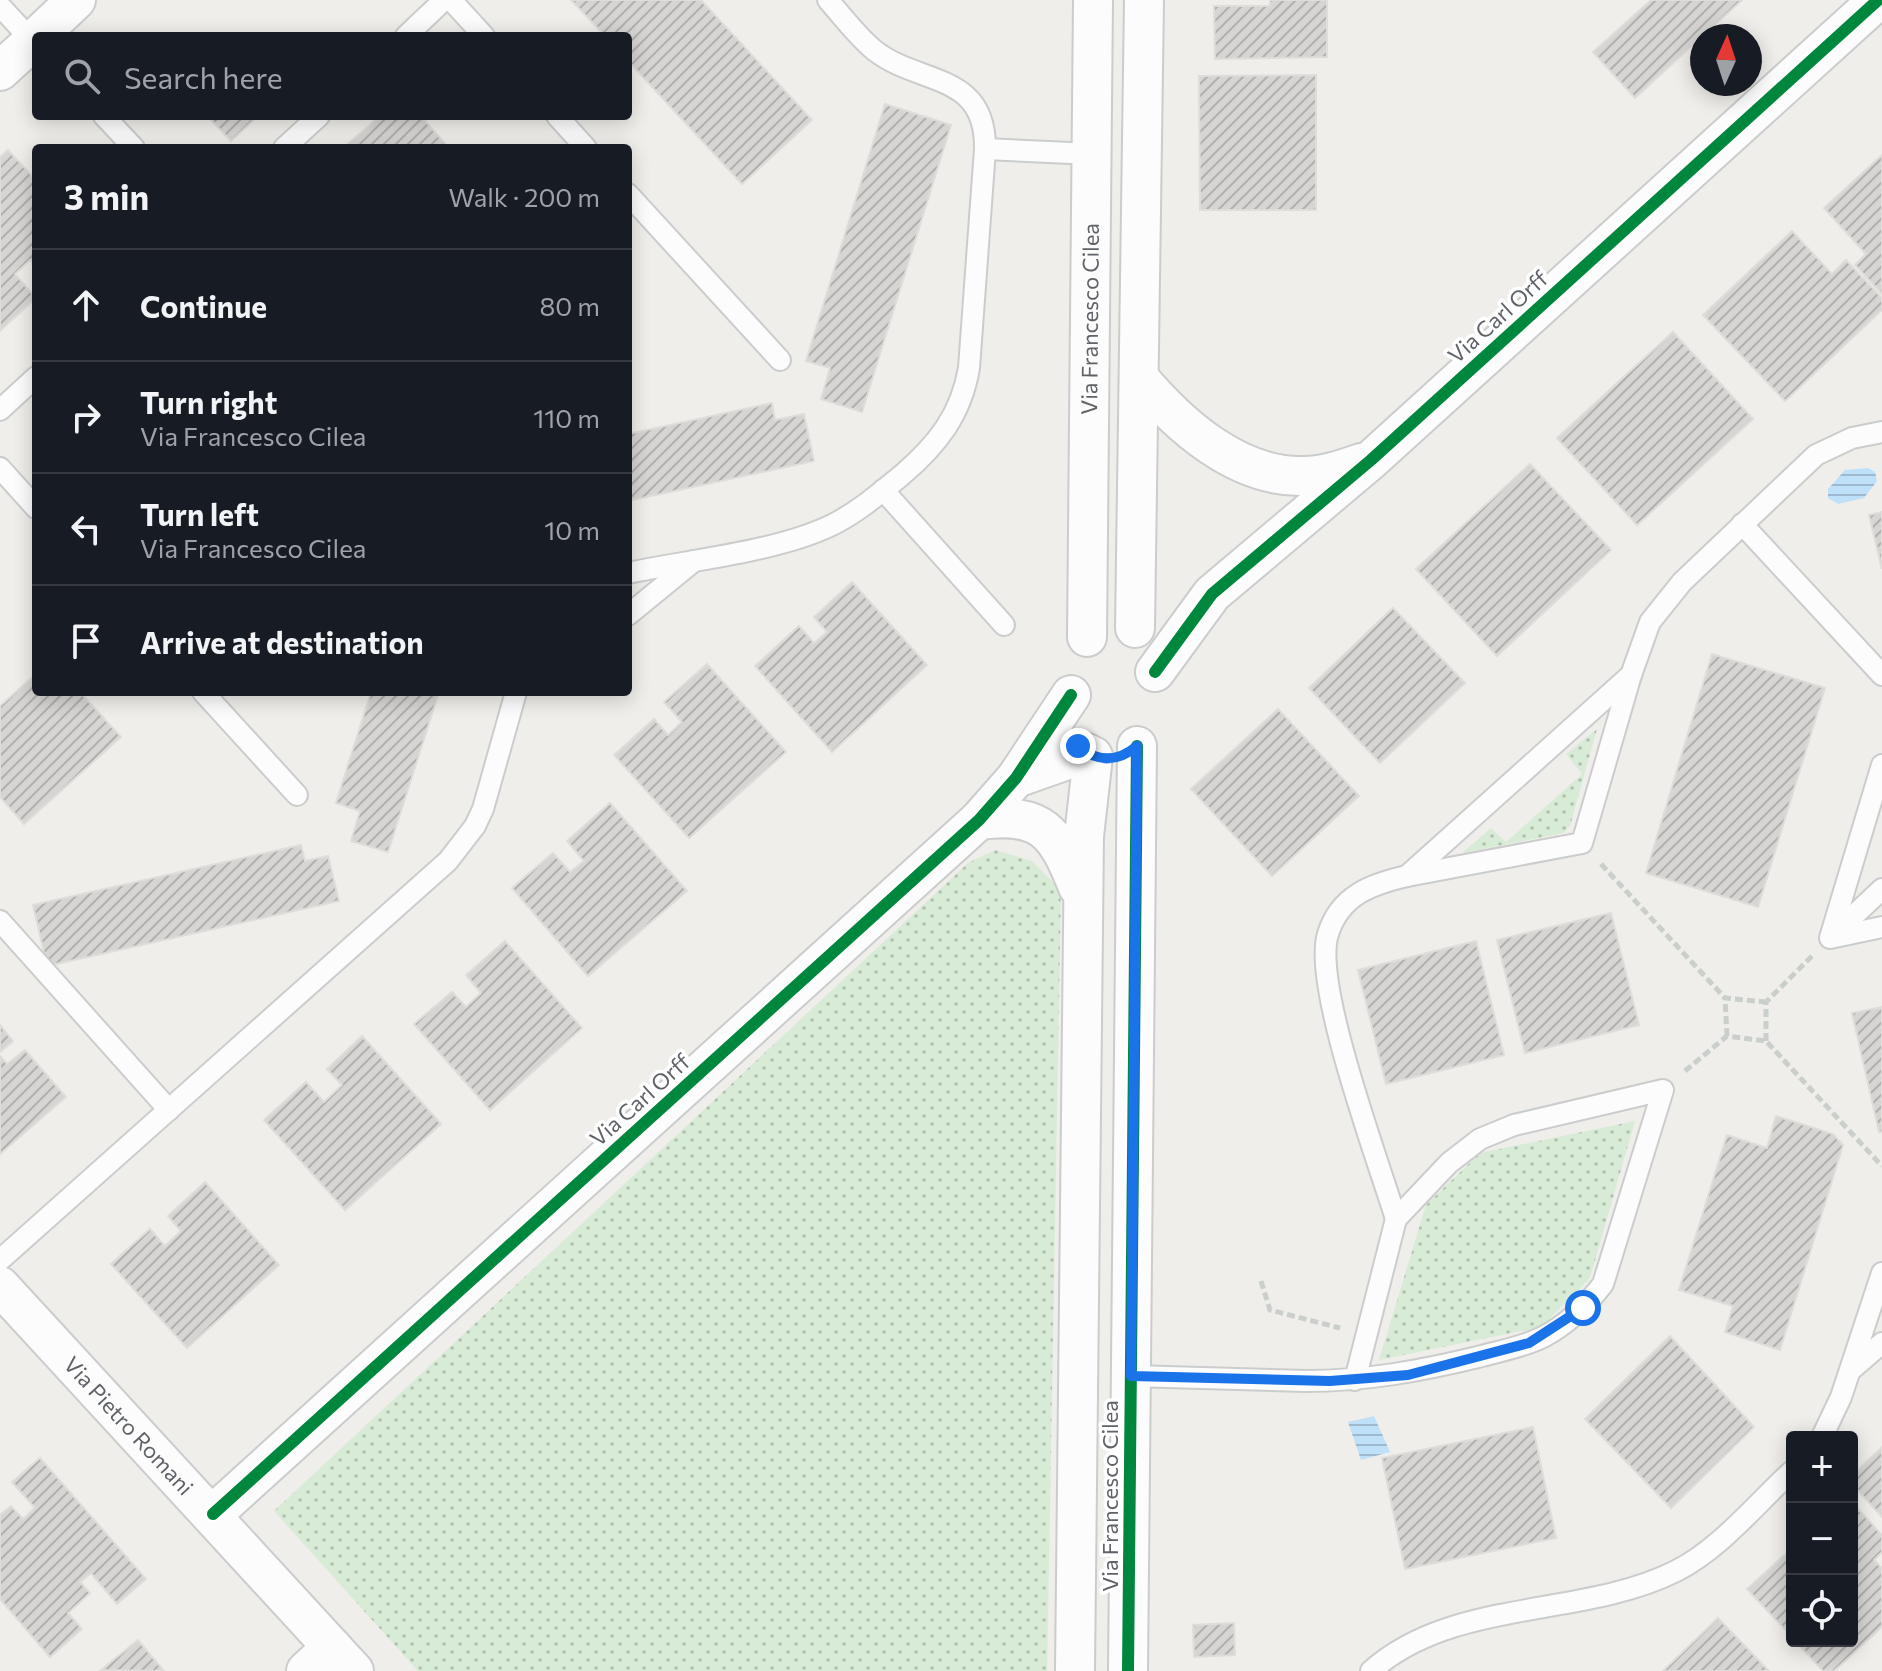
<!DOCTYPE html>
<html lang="en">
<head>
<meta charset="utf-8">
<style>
  body { margin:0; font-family:Commissioner,sans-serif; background:#242831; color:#f1f3f6 }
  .controls { position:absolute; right:24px; bottom:24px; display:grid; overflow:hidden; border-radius:8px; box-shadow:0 4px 20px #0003 }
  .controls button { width:72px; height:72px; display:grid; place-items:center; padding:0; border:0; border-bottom:2px solid #363941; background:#171b24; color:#f1f3f6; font:40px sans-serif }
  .compass { position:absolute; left:1690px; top:24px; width:72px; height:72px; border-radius:50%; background:#171b24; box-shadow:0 4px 20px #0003; rotate:3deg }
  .stop { position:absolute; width:24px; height:24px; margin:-18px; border:6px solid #1a73e8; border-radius:50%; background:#fff }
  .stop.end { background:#1a73e8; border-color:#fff; box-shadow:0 2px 8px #0008 }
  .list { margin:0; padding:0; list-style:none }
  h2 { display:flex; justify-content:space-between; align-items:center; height:104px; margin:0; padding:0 32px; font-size:34px }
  h2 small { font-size:26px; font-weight:400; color:#9ea1a6 }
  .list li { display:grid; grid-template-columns:52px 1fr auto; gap:24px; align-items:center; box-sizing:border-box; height:112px; padding:0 32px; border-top:2px solid #363941 }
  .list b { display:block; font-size:30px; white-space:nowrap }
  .list p { margin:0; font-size:26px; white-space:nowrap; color:#9ea1a6 }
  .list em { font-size:26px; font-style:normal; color:#9ea1a6 }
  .icon { flex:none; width:44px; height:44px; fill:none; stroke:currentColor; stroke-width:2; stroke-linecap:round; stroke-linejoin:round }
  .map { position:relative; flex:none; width:1882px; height:1671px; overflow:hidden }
  .search { position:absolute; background:#171b24; box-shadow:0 4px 20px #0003; left:32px; top:32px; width:600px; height:88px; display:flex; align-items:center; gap:20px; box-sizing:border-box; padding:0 28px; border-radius:8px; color:#9ea1a6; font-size:30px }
  .panel { position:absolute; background:#171b24; box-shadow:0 4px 20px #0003; left:32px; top:144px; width:600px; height:552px; border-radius:8px }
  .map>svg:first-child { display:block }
  .grass { fill:url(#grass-dots) }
  .water { fill:url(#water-rules) }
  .building { fill:url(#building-hatch); stroke:#deddd9; stroke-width:2 }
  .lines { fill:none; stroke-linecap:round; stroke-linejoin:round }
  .service-casing { stroke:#cbcccc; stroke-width:24 }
  .minor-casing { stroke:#cbcccc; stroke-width:42 }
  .path { stroke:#cacfcc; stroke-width:5; stroke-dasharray:8 4; stroke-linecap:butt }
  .service { stroke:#fdfcfc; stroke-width:20 }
  .minor { stroke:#fdfcfc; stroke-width:38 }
  .cycleway-casing { stroke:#fff; stroke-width:17 }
  .cycleway { stroke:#00873e; stroke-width:12 }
  .route { stroke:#1a73e8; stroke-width:10 }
  .labels { text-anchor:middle; stroke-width:7; stroke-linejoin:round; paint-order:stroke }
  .street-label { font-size:22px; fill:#5f6368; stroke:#fff }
</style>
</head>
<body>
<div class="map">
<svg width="1882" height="1671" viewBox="0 0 1882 1671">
  <defs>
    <pattern id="grass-dots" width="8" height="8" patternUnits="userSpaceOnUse" patternTransform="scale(2)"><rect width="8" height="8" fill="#d8ebd6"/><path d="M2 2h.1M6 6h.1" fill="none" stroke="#b2c2b1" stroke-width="1.8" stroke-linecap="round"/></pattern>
    <pattern id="water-rules" width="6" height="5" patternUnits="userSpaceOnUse" patternTransform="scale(2)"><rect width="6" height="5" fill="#bfe0f9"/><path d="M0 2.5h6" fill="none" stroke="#9eb9cd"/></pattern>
    <pattern id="building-hatch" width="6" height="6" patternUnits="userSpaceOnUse" patternTransform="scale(2)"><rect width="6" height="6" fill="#d6d5d3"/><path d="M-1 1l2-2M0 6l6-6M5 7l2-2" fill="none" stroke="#b1b0af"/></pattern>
  </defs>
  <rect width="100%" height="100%" fill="#efeeea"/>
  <!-- grass -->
  <g class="grass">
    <path d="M1597,729L1570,826L1563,833L1462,853L1491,828L1506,842L1582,774L1566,754Z"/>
    <path d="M995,850L1032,861L1061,890L1047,1671H418L274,1511L968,863Z"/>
    <path d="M1635,1121L1590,1278L1541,1327L1379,1360L1426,1205L1480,1153Z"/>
  </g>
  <!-- water -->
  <g class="water">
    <path d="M1868,468L1875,472L1877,481L1864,498L1838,504L1828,498V489L1845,470Z"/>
    <path d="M1374,1416L1390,1452L1361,1460L1348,1422Z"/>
  </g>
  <!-- building -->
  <g class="building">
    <path d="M571,0H701L812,120L742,184L628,61V36H605Z"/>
    <path d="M1270,0H1327V57L1215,59L1214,6H1270Z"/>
    <path d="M1651,0H1742L1635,98L1593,52Z"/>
    <path d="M1316,75V210H1200L1199,76Z"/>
    <path d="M885,104L951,125L862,412L821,399L830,368L806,361Z"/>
    <path d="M207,116H258L231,141Z"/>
    <path d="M380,116H421L449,148H343Z"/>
    <path d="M8,150L36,180V266L30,260L15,274L36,298L0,331V157Z"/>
    <path d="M1882,155V294L1855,265L1866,254L1824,208Z"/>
    <path d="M1792,231L1832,274L1846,260L1882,298V310L1785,401L1703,315Z"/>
    <path d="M1673,332L1753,419L1637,525L1557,438Z"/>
    <path d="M772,403L775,420L804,414L814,461L628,501V434Z"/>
    <path d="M1530,464L1611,550L1497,656L1416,569Z"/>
    <path d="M1882,512V569L1869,515Z"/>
    <path d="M852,582L927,665L832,752L755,666L799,626L814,643L827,632L814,617Z"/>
    <path d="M1393,608L1465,683L1380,763L1309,688Z"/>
    <path d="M1712,654L1825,688L1758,907L1646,873Z"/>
    <path d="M707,664L786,752L689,838L614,755L654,719L668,735L682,722L664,702Z"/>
    <path d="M36,674V692H80L121,737L24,824L0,797V706Z"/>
    <path d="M371,692H439L388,852L351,841L360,811L336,803Z"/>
    <path d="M1278,709L1359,796L1272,876L1191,789Z"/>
    <path d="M610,803L687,891L588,976L512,888L553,853L570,872L584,861L567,841Z"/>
    <path d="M301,845L305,861L328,856L339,901L47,966L33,905Z"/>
    <path d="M1611,913L1639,1025L1525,1053L1497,940Z"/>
    <path d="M505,941L582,1028L490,1110L414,1024L452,992L466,1007L481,993L466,975Z"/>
    <path d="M1476,941L1504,1055L1386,1084L1358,970Z"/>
    <path d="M1882,1007V1132H1879L1852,1013Z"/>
    <path d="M0,1025L13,1041L0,1052Z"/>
    <path d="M362,1036L441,1124L345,1210L264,1120L306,1082L324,1102L342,1085L327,1069Z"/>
    <path d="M25,1050L66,1097L0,1154V1056L7,1064Z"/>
    <path d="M1776,1116L1833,1134L1843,1145L1780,1350L1725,1332L1733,1306L1679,1290L1727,1135L1767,1148Z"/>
    <path d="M205,1182L279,1265L187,1348L111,1264L150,1229L165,1246L181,1231L168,1216Z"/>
    <path d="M1670,1336L1754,1427L1671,1508L1585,1419Z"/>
    <path d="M1533,1427L1556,1538L1405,1569L1382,1458Z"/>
    <path d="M1882,1447V1517L1852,1484V1475Z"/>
    <path d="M40,1458L146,1579L117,1604L91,1573L80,1582L90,1593L68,1613L82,1629L50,1657L0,1599V1515L11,1506L23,1519L35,1508L12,1482Z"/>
    <path d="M1852,1502L1882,1535V1552L1874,1560L1882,1568V1627L1834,1671H1823L1795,1641H1852Z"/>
    <path d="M1792,1548V1637L1747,1589Z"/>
    <path d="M1718,1618L1769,1671H1663Z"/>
    <path d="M1234,1623L1235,1655L1194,1657L1193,1625Z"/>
    <path d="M138,1640L164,1671L101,1670Z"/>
  </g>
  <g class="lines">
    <!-- service casing -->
    <g class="service-casing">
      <g id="service">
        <path d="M451,0L484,36"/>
        <path d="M0,6L36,45"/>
        <path d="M406,36L444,0"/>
        <path d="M104,116L134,148"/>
        <path d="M557,116L586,148"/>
        <path d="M284,148L319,116"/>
        <path d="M985,149L1092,154"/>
        <path d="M628,194L780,360"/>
        <path d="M0,410L36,377"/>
        <path d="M0,468L36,508"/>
        <path d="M883,490L1004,625"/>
        <path d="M1742,524L1882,675"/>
        <path d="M628,573C690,560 776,552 832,525C858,512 880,493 902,475C937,445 961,415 969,368L985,149C986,71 919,86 874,50C857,36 843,17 828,0"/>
        <path d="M628,615L694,561"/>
        <path d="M203,692L297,795"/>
        <path d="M1882,765L1830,938L1882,927"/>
        <path d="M1407,876L1582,843L1631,675"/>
        <path d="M0,921L169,1110"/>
        <path d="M1832,936L1882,889"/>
        <path d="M1396,1219C1378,1160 1312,984 1328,934C1340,895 1372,884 1407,876L1631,675L1650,622L1682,582L1816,455L1852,438L1882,432"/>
        <path d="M0,1260L448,861L475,826L483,809L516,692"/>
        <path d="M1852,1369L1882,1343"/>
        <path d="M1131,1376L1306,1381C1366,1381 1420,1371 1478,1357C1500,1351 1523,1347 1543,1337C1568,1324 1587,1305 1603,1284L1663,1090L1514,1125L1480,1139L1449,1163L1396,1219L1355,1380"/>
        <path d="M1822,1437L1841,1397L1882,1273"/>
        <path d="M1371,1671C1453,1598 1583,1618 1676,1571C1720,1549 1756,1504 1792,1471"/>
      </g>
    </g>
    <!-- minor casing -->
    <g class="minor-casing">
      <g id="minor">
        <path d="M38,36L76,0"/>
        <path d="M0,71L36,38"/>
        <path d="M1140,379C1179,425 1236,476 1300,476C1321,477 1341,470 1361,463"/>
        <path d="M1135,628L1144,0"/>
        <path id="s1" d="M1087,637L1093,0"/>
        <path d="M1155,672L1212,594L1371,460L1878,0"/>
        <path d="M1016,778L1087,753"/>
        <path d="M979,820C1043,812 1056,832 1078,887"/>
        <path id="s2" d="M0,1286L354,1671"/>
        <path d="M213,1514L979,820L1016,778L1071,695"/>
        <path d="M306,1671L332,1647"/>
        <path d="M1075,1671L1084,836L1093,756"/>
        <path d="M1128,1671L1137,746"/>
      </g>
    </g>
    <!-- path -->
    <g class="path">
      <path d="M1601,864L1725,998"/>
      <path d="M1727,1036L1725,998L1766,1002"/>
      <path d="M1766,1041V1002L1812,956"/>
      <path d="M1685,1071L1727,1036L1766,1041L1882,1166"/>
      <path d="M1261,1281L1270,1310L1340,1328"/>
    </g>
    <!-- service -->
    <use href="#service" class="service"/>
    <!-- minor -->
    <use href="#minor" class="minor"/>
    <!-- cycleway casing -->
    <g class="cycleway-casing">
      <g id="cycleway">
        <path d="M1155,672L1212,594L1371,460L1878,0"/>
        <path d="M213,1514L979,820L1016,778L1071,695"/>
        <path d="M1128,1671L1137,746"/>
      </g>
    </g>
    <!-- cycleway -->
    <use href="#cycleway" class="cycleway"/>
  </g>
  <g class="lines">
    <!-- route -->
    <path class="route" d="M1078,746C1098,763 1118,762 1137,746L1131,1376L1330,1381L1408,1375L1529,1343L1583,1308"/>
  </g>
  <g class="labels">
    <!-- street labels -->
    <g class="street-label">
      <text transform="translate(1498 317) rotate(-42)" y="8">Via Carl Orff</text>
      <text dy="8" stroke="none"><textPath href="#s1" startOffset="318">Via Francesco Cilea</textPath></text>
      <text transform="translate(640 1100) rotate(-42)" y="8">Via Carl Orff</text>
      <text dy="8" stroke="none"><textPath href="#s2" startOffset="190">Via Pietro Romani</textPath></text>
      <text transform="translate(1110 1496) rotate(-90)" y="8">Via Francesco Cilea</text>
    </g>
  </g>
</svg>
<div class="controls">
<button>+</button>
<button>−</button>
<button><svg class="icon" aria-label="locate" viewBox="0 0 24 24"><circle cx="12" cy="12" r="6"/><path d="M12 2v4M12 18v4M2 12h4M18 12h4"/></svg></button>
</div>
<svg class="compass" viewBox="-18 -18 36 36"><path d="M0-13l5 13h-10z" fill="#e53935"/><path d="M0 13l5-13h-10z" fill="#9ea1a6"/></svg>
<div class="stop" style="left:1583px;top:1308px"></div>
<div class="stop end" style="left:1078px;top:746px"></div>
<div class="search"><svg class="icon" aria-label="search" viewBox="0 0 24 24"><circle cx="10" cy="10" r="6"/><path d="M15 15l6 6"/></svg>Search here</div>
<section class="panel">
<h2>3 min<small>Walk · 200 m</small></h2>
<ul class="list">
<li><svg class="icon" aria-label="ahead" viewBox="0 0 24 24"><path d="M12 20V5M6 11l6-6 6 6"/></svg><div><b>Continue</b></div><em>80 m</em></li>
<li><svg class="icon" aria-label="right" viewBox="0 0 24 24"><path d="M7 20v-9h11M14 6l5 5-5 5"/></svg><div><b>Turn right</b><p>Via Francesco Cilea</p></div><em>110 m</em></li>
<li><svg class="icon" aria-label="left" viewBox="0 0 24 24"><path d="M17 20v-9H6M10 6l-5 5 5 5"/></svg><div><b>Turn left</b><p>Via Francesco Cilea</p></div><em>10 m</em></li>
<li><svg class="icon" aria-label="arrive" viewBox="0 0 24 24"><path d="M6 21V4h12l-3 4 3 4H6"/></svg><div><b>Arrive at destination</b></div></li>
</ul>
</section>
</div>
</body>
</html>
